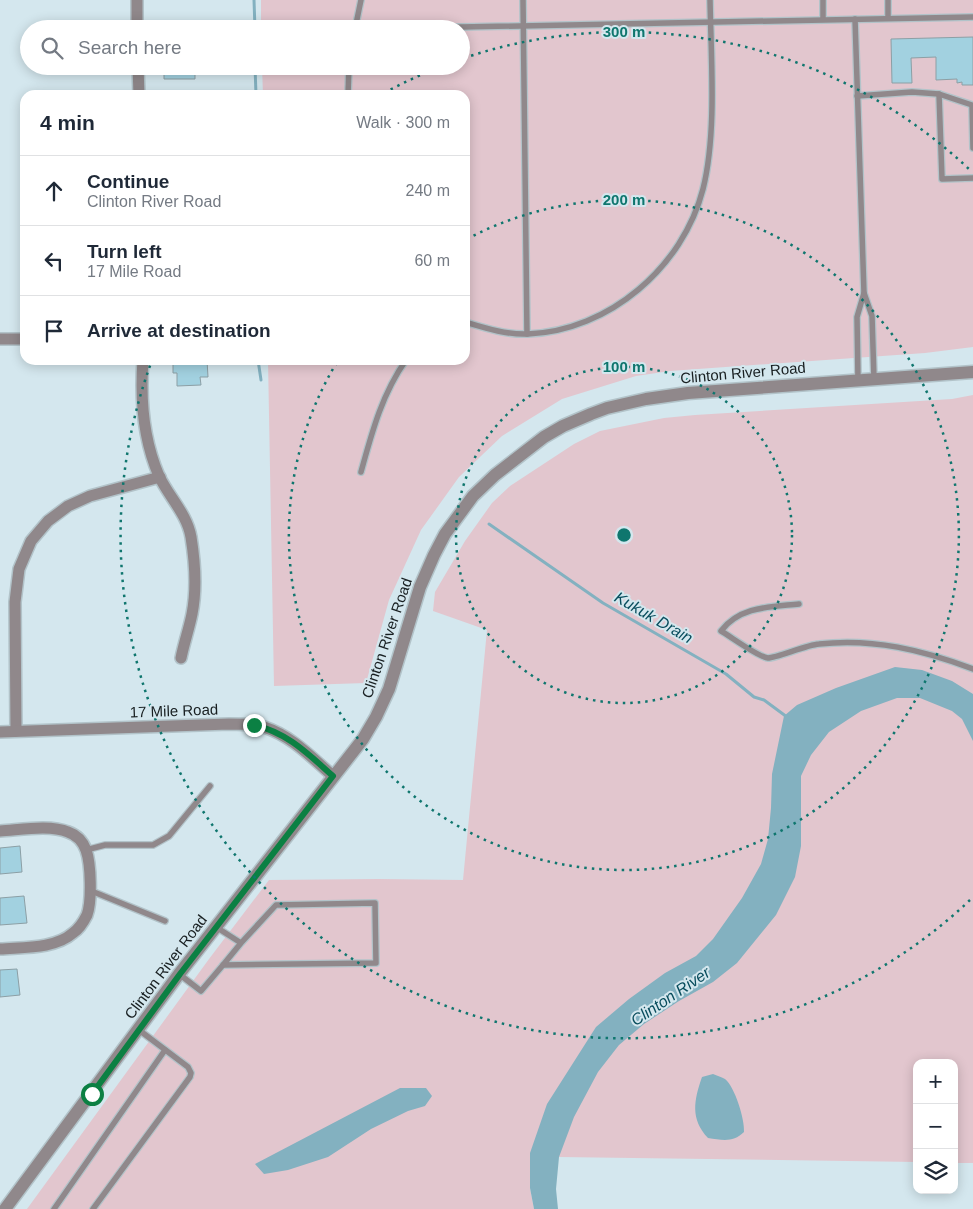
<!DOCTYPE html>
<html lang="en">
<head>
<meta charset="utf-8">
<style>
  body { margin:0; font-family:Arial,sans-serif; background:#f6f6f7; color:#1f2937 }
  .controls { position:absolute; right:15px; bottom:15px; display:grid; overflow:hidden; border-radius:10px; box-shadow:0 2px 12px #0003 }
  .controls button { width:45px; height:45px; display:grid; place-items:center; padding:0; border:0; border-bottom:1px solid #e0e1e3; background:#fff; color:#1f2937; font:25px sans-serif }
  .stop { position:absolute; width:15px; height:15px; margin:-11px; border:4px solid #0b8043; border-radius:50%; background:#fff }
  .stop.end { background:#0b8043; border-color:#fff; box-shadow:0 1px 5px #0008 }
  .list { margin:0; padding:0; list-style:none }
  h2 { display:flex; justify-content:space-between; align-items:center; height:65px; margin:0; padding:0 20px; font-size:21px }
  h2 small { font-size:16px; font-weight:400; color:#747a83 }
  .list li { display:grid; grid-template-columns:32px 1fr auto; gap:15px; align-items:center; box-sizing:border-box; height:70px; padding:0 20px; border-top:1px solid #e0e1e3 }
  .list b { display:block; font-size:19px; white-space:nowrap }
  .list p { margin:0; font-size:16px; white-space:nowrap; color:#747a83 }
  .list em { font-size:16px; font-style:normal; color:#747a83 }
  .icon { flex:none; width:28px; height:28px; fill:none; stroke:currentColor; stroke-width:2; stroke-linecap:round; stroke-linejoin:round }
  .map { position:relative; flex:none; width:973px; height:1209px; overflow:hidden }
  .search { position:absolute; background:#fff; box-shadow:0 2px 12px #0003; left:20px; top:20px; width:450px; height:55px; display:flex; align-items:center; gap:12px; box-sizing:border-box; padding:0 18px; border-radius:28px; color:#747a83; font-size:19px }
  .panel { position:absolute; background:#fff; box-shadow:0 2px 12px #0003; left:20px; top:90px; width:450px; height:275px; border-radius:15px }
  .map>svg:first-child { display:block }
  .green { fill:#e2c6ce }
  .water { fill:#83b1c0 }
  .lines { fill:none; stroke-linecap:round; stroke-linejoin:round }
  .stream { stroke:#83b1c0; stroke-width:3 }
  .building { fill:#a2d1e0; stroke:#8c9fa5 }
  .service-casing { stroke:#b2c3c9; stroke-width:8 }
  .minor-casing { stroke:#b2c3c9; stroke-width:14 }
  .tertiary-casing { stroke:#b2c3c9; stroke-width:15 }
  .service { stroke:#90888b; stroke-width:5.5 }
  .minor { stroke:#90888b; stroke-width:11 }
  .tertiary { stroke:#90888b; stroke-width:12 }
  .route { stroke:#0b8043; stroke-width:6 }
  .ring { fill:none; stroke:#0f766e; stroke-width:2.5; stroke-dasharray:2.5 5 }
  .labels { text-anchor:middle; stroke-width:4; stroke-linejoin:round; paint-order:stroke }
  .street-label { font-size:15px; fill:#181f21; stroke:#d4e7ee }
  .water-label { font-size:16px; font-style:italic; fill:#094d5d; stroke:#d4e7ee }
  .centre { fill:#0f766e; stroke:#d4e7ee; stroke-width:2.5 }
  .ring-label { font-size:15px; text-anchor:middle; font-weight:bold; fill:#0f766e; stroke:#d4e7ee; stroke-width:4; stroke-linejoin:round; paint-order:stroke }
</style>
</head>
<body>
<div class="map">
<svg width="973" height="1209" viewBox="0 0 973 1209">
  <rect width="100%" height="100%" fill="#d4e7ee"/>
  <!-- green -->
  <g class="green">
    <path d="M261,0H973V347L925,353L670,371L636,376L562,399L502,436L459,477L421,530L389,600L366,683L274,686L268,360H465V95H263L262,66H461V29H261Z"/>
    <path d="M973,395V1163H954V1063H917V1162L559,1157L530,1153V1188L534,1209H27L209,959L269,880L378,879L463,880L487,630L433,611L435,592L465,541L492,503L510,486L574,444L600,431L664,418L695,415L952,399Z"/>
  </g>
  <!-- water -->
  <g class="water">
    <path d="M895,667L922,670L952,681L973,694V741L962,719L952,711L920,698H897L861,711L829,732L811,755L801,776V846L795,877L776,915L737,963L713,982L679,1001L644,1024L619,1045L598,1072L574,1117L559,1157L556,1189L558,1209H534L530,1188V1153L547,1104L596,1027L629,999L665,973L696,956L713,939L742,898L761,864L768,839L771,808L772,774L784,716L797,705L836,688Z"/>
    <path d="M713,1074C717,1076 722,1077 725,1079C735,1087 745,1120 744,1132C733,1143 722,1140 708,1138C690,1119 694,1100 702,1077Z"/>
    <path d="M400,1088H426L432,1096L425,1106L408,1111L371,1129L328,1157L288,1170L264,1174L255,1164Z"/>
  </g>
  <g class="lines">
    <!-- stream -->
    <g class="stream">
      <path d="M254,0L255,29"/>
      <path d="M255,66L256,95"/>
      <path d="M258,360L261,380"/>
      <path d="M489,524L603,603L726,674L754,697L764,700L787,717"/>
    </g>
  </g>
  <!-- building -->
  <g class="building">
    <path d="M973,37V85H962V82L957,83V79L936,80V57L911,58L912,83H892L891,39Z"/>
    <path d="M168,66H195V79H164V68H168Z"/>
    <path d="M207,360L208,377H200L201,385L177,386V373H173V361Z"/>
    <path d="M20,846L22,872L0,874V848Z"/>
    <path d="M24,896L27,923L0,925V898Z"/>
    <path d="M17,969L20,995L0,997V970Z"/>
  </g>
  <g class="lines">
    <!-- service casing -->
    <g class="service-casing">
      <g id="service">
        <path d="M523,0L527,334"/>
        <path d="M823,0V19"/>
        <path d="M888,0V17"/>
        <path d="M855,19L864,293"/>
        <path d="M355,29L361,0"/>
        <path d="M363,29L973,17"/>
        <path d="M939,94L942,179L973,178"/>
        <path d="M348,95L349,66"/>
        <path d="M857,96L912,92L939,94L972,105L973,148"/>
        <path d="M465,322C485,328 507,335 528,334C609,331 683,267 703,189C717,133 711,58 710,0"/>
        <path d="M858,380L857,317L864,293L872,316L874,379"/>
        <path d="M361,472C372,432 382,394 406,360"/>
        <path d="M799,604C771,607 740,606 721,631C730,636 758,657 768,658C777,658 806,645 819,644C873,638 923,650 973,669"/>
        <path d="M86,850L105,845H153L169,836L210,786"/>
        <path d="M89,890L165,921"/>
        <path d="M216,927L241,943L276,905L375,903L376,963L223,965L241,943"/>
        <path d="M179,974L201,991L223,965"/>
        <path d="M54,1209L165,1050"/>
        <path d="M93,1209L190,1077L191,1073L188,1067L139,1030"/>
      </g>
    </g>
    <!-- minor casing -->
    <g class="minor-casing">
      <g id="minor">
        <path d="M137,0V29"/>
        <path d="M138,66L139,95"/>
        <path d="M0,339H25"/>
        <path d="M143,360C140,400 143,439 159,476C169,497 187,514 191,537C195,562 197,589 192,614C189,629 184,643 181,658"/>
        <path d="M16,731L15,602L19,569L31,541L48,521L68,506L90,496L160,477"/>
        <path d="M0,732L229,724C241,724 253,724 264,727C292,736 312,758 333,776"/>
        <path d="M0,831C19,830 50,824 68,832C77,835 83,842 86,850C91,864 92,901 87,915C84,921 79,929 73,933C55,949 23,947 0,949"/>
      </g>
    </g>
    <!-- tertiary casing -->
    <g class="tertiary-casing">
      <path id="tertiary" d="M5,1209L179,974L363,739L376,717L389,689L420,587L434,555L445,534L473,496L495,475L544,437L563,426L591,414L607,408L646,399L688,393L973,372"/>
    </g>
    <!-- service -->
    <use href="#service" class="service"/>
    <!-- minor -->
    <use href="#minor" class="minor"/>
    <!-- tertiary -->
    <use href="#tertiary" class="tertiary"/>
  </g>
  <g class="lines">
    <!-- route -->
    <path class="route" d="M92,1094L180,974L333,776C308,754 288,733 254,725"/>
  </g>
  <!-- distance rings -->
  <g class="ring">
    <circle cx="624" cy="535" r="168"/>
    <path d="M467 239A335 335 0 1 1 337 362"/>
    <path d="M970 900A503 503 0 0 1 151 363M384 93A503 503 0 0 1 440 67M464 58A503 503 0 0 1 970 170"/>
  </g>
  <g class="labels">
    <!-- street labels -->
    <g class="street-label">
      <text transform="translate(743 373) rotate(-5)" y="5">Clinton River Road</text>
      <text transform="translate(387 638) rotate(-71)" y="5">Clinton River Road</text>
      <text transform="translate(174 711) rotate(-2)" y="5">17 Mile Road</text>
      <text transform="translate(166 967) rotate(-53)" y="5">Clinton River Road</text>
    </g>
    <!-- water labels -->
    <g class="water-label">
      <text transform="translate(654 617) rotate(30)" y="6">Kukuk Drain</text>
      <text transform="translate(670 996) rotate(-34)" y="6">Clinton River</text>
    </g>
  </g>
  <circle cx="624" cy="535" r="8" class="centre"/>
  <g class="ring-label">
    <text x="624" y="37">300 m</text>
    <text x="624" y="205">200 m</text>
    <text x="624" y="372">100 m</text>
  </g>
</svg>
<div class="controls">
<button>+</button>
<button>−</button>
<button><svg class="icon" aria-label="layers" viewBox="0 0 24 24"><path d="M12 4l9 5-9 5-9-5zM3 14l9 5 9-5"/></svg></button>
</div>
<div class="stop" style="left:92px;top:1094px"></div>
<div class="stop end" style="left:254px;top:725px"></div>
<div class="search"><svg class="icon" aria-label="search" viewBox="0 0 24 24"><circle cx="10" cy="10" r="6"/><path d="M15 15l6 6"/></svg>Search here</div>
<section class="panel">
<h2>4 min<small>Walk · 300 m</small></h2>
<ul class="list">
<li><svg class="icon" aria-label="ahead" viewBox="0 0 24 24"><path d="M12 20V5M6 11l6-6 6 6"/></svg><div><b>Continue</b><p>Clinton River Road</p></div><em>240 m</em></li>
<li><svg class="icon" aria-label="left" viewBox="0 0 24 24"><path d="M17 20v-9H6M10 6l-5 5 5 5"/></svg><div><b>Turn left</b><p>17 Mile Road</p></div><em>60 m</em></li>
<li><svg class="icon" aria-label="arrive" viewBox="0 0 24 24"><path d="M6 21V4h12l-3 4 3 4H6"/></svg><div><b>Arrive at destination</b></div></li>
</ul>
</section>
</div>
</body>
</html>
